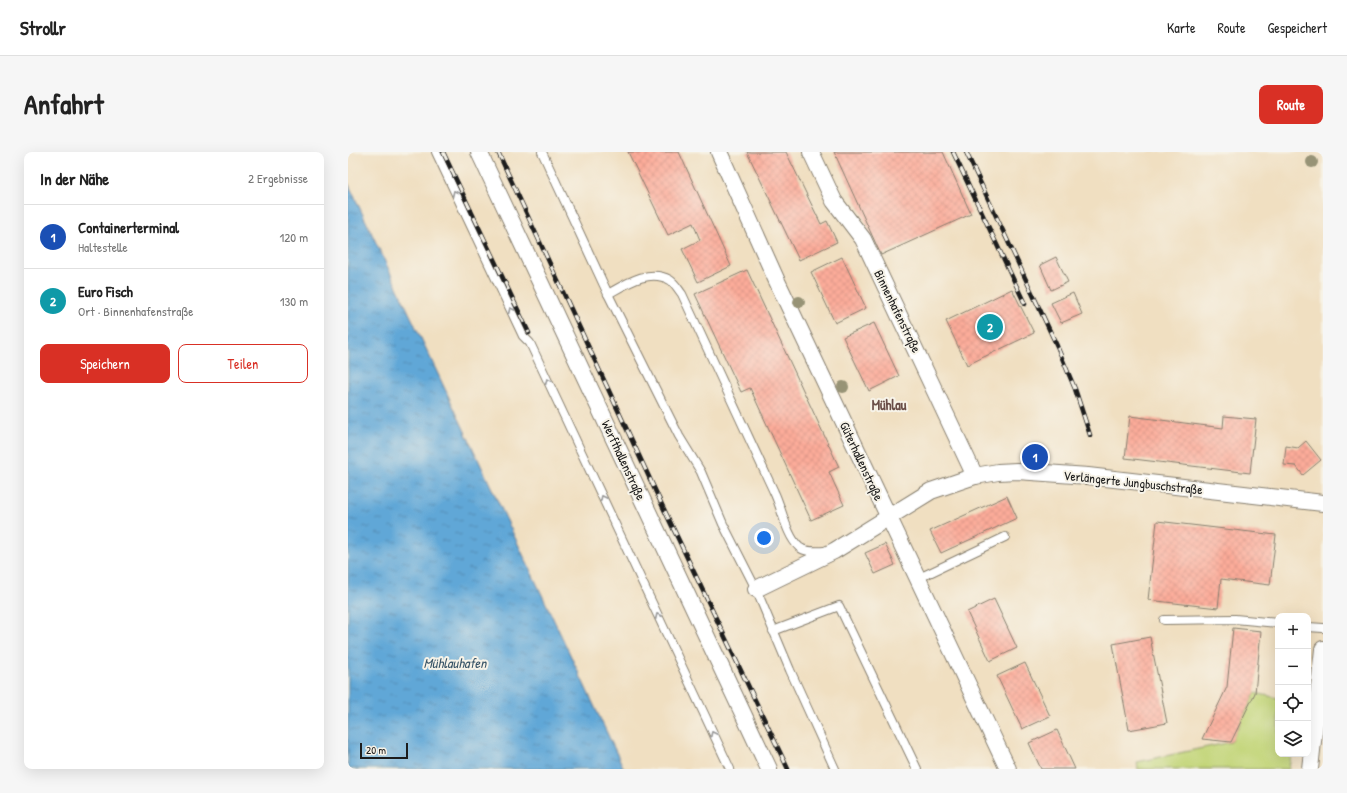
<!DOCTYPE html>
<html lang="de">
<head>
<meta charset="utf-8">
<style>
  body { margin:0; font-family:"Patrick Hand",sans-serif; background:#f6f6f6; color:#222 }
  .controls { position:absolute; right:12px; bottom:12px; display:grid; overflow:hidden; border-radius:8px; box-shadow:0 4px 16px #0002 }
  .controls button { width:36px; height:36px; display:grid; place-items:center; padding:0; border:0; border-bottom:1px solid #e0e0e0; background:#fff; color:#222; font:20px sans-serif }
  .scale { position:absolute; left:12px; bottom:10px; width:48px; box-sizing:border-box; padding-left:4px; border:2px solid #1c1c1c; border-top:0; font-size:11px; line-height:14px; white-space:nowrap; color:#1c1c1c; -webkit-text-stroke:3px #f7f3e8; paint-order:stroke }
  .you { position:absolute; left:416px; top:386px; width:14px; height:14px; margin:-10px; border:3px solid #fff; border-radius:50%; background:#1a73e8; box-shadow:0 0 0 6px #1a73e833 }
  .badge { display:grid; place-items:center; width:26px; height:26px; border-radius:50%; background:#d93025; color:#fff; font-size:13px; font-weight:700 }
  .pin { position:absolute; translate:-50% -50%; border:2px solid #fff; box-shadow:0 1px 4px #0006 }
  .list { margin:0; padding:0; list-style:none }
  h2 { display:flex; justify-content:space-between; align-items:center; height:52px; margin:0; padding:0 16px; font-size:17px }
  h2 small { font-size:13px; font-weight:400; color:#767676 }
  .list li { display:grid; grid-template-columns:26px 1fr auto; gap:12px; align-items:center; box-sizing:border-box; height:64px; padding:0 16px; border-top:1px solid #e0e0e0 }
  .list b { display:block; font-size:15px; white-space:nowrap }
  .list p { margin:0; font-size:13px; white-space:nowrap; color:#767676 }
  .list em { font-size:13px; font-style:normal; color:#767676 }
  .actions { display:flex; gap:8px; padding:12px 16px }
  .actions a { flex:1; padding:9px 0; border:1px solid #d93025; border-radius:8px; text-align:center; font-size:14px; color:#d93025 }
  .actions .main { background:#d93025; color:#fff }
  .icon { flex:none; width:22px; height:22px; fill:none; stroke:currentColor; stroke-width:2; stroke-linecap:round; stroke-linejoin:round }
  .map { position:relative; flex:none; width:975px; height:617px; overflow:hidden; border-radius:8px }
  header { display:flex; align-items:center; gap:24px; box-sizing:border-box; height:56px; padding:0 20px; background:#fff; border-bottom:1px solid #e0e0e0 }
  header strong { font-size:19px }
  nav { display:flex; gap:22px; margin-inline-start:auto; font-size:14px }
  .intro { display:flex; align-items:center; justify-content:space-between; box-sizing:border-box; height:96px; padding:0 24px }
  h1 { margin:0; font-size:28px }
  .button { padding:10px 18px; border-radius:8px; background:#d93025; color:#fff; font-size:14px; font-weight:700 }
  main { display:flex; gap:24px; padding:0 24px }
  aside { flex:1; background:#fff; border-radius:8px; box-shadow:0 4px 16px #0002 }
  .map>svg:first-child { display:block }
  .grass { fill:#c2d578; stroke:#6f784a }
  .water { fill:url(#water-ripples); stroke:#3e627a }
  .building { fill:url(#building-cross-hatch) }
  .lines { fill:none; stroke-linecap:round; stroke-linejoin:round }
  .lane-casing { stroke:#867e6e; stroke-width:10 }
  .street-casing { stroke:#867e6e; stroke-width:18 }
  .lane { stroke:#fff; stroke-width:8 }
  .street { stroke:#fff; stroke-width:16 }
  .rail-casing { stroke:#1c1c1c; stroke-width:4.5 }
  .rail { stroke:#f7f3e8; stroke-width:3; stroke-dasharray:9; stroke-linecap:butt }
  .tree { fill:#979376 }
  .oneway { stroke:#999 }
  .labels { text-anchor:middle; stroke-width:4; stroke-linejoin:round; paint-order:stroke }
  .street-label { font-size:13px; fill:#1c1c1c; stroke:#f7f3e8 }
  .neighbourhood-label { font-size:14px; font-weight:bold; fill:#6a4e48; stroke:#f7f3e8 }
  .water-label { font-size:14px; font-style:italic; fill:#385467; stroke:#f7f3e8 }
</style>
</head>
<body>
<header>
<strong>Strollr</strong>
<nav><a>Karte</a><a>Route</a><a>Gespeichert</a></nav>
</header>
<div class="intro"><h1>Anfahrt</h1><a class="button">Route</a></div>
<main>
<aside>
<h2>In der Nähe<small>2 Ergebnisse</small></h2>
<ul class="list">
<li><span class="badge" style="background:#1a4fb4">1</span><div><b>Containerterminal</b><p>Haltestelle</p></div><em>120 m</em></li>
<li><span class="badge" style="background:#0f9aa8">2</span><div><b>Euro Fisch</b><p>Ort · Binnenhafenstraße</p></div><em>130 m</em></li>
</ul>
<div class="actions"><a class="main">Speichern</a><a>Teilen</a></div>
</aside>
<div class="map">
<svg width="975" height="617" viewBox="0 0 975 617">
  <defs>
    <pattern id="water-ripples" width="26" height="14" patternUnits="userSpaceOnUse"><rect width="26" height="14" fill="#61a7d7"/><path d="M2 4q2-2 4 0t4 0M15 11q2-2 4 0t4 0" fill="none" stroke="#4f87ae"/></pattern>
    <pattern id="building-cross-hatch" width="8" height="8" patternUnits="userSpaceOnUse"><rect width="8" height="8" fill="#fcac9a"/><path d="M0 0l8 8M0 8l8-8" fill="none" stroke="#d79384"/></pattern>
  </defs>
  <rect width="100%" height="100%" fill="#f7f3e8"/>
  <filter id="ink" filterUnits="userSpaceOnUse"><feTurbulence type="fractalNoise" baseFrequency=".025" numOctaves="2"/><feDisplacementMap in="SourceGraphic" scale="8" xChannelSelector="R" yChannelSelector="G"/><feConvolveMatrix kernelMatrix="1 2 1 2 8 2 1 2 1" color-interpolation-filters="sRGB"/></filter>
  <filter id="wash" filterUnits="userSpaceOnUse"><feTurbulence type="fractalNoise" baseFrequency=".012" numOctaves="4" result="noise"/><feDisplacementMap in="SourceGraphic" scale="16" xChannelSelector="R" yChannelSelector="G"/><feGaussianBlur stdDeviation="0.9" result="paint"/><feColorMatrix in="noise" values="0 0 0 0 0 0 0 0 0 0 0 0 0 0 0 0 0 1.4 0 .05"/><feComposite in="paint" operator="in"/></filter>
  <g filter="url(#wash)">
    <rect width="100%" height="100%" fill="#f0dfc1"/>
    <!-- grass -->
    <path class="grass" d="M907,541L930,546V602H943L941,617H790L789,610L883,590Z"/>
    <!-- water -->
    <path class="water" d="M0,31L276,617H0Z"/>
    <g id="blocks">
      <!-- building -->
      <g class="building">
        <path d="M280,0H331L383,114L350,130L334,97L352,88L345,71L320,83Z"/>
        <path d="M399,0H438L473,72L479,69L489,90L451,108Z"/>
        <path d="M486,0H595L623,62L533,103Z"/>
        <path d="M494,105L518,156L487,171L463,120Z"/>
        <path d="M708,105L720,130L703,138L692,113Z"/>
        <path d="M399,118L491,315L481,320L496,353L463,368L402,236L393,240L347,142Z"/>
        <path d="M664,137L686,181L619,213L598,169Z"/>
        <path d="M725,141L734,162L713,171L703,151Z"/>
        <path d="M526,171L551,224L521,239L495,185Z"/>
        <path d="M782,264L875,276L876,264L908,267L902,321L777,306Z"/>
        <path d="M958,289L973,308L955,323L948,314L936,313L938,294L950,296Z"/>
        <path d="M659,344L669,366L593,401L582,379Z"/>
        <path d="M809,369L928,383L922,433L873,427L870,456L800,448Z"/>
        <path d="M537,392L547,413L527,422L517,401Z"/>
        <path d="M646,447L669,496L642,509L619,460Z"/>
        <path d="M885,476L913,479L907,541L883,590L854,587L879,535Z"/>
        <path d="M802,485L819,571L781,578L765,492Z"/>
        <path d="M677,511L702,564L674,577L649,524Z"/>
        <path d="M709,578L727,617H693L681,591Z"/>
      </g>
    </g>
  </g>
  <g filter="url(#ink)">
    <use href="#blocks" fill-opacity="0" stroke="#867e6e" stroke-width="1"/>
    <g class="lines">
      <!-- lane casing -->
      <g class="lane-casing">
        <g id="lane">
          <path d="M88,0L175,184L182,191L382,617"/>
          <path d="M194,0L260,142L331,284L353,320L375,372L408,437L442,518L487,617"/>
          <path d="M260,142C278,132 301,116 322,128C327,131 330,137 334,142C365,208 396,274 426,340C434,356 438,383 451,395C458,401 469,399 478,399"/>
          <path d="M571,426L657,385"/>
          <path d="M816,468L887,467L930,471"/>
          <path d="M960,475L975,476"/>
          <path d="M425,479L491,454L569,617"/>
        </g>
      </g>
      <!-- street casing -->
      <g class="street-casing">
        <g id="street">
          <path d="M131,0L421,617"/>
          <path d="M371,0L428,127L660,617"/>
          <path d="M463,0L486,49L515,87L627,324"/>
          <path d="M408,437L486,399L583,339L627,324L650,320L669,319L740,324L975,351"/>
          <path d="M962,617L975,497"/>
        </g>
      </g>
      <!-- lane -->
      <use href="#lane" class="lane"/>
      <!-- street -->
      <use href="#street" class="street"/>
      <!-- rail casing -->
      <g class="rail-casing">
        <g id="rail">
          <path d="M95,0L181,181"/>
          <path d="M150,0L314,353L440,617"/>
          <path d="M605,0L677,152"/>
          <path d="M618,0L709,194L727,237L742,283"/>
        </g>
      </g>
      <!-- rail -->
      <use href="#rail" class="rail"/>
    </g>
    <!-- trees -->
    <g class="tree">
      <circle cx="964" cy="10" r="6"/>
      <circle cx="451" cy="150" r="6"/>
      <circle cx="495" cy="235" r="6"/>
    </g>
    <!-- one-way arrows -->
    <defs><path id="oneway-chevron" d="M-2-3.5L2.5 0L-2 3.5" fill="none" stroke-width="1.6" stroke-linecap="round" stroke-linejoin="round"/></defs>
    <g class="oneway">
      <use href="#oneway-chevron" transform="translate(107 41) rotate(-115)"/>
      <use href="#oneway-chevron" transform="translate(163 158) rotate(-115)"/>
      <use href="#oneway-chevron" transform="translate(200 229) rotate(-115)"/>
      <use href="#oneway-chevron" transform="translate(255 346) rotate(-115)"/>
      <use href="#oneway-chevron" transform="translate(310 464) rotate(-115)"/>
      <use href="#oneway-chevron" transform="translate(365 582) rotate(-115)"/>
    </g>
  </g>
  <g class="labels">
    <!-- street labels -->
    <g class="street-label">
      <text transform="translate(550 159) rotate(64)" y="5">Binnenhafenstraße</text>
      <text transform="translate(276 308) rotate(65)" y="5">Werfthallenstraße</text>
      <text transform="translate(514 309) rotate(65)" y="5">Güterhallenstraße</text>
      <text transform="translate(785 330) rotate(6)" y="5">Verlängerte Jungbuschstraße</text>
    </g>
    <!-- neighbourhood labels -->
    <g class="neighbourhood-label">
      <text x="541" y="258">Mühlau</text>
    </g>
    <!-- water labels -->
    <g class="water-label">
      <text x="107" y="516">Mühlauhafen</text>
    </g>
  </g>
</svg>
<div class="controls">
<button>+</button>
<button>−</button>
<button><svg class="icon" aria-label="locate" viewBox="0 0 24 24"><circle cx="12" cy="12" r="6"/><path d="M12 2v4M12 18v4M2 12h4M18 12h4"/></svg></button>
<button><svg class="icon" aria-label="layers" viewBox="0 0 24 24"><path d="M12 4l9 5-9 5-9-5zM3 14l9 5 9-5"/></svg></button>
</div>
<div class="scale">20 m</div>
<div class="you"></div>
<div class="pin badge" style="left:687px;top:305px;background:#1a4fb4">1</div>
<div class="pin badge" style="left:642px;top:175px;background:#0f9aa8">2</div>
</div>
</main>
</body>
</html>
